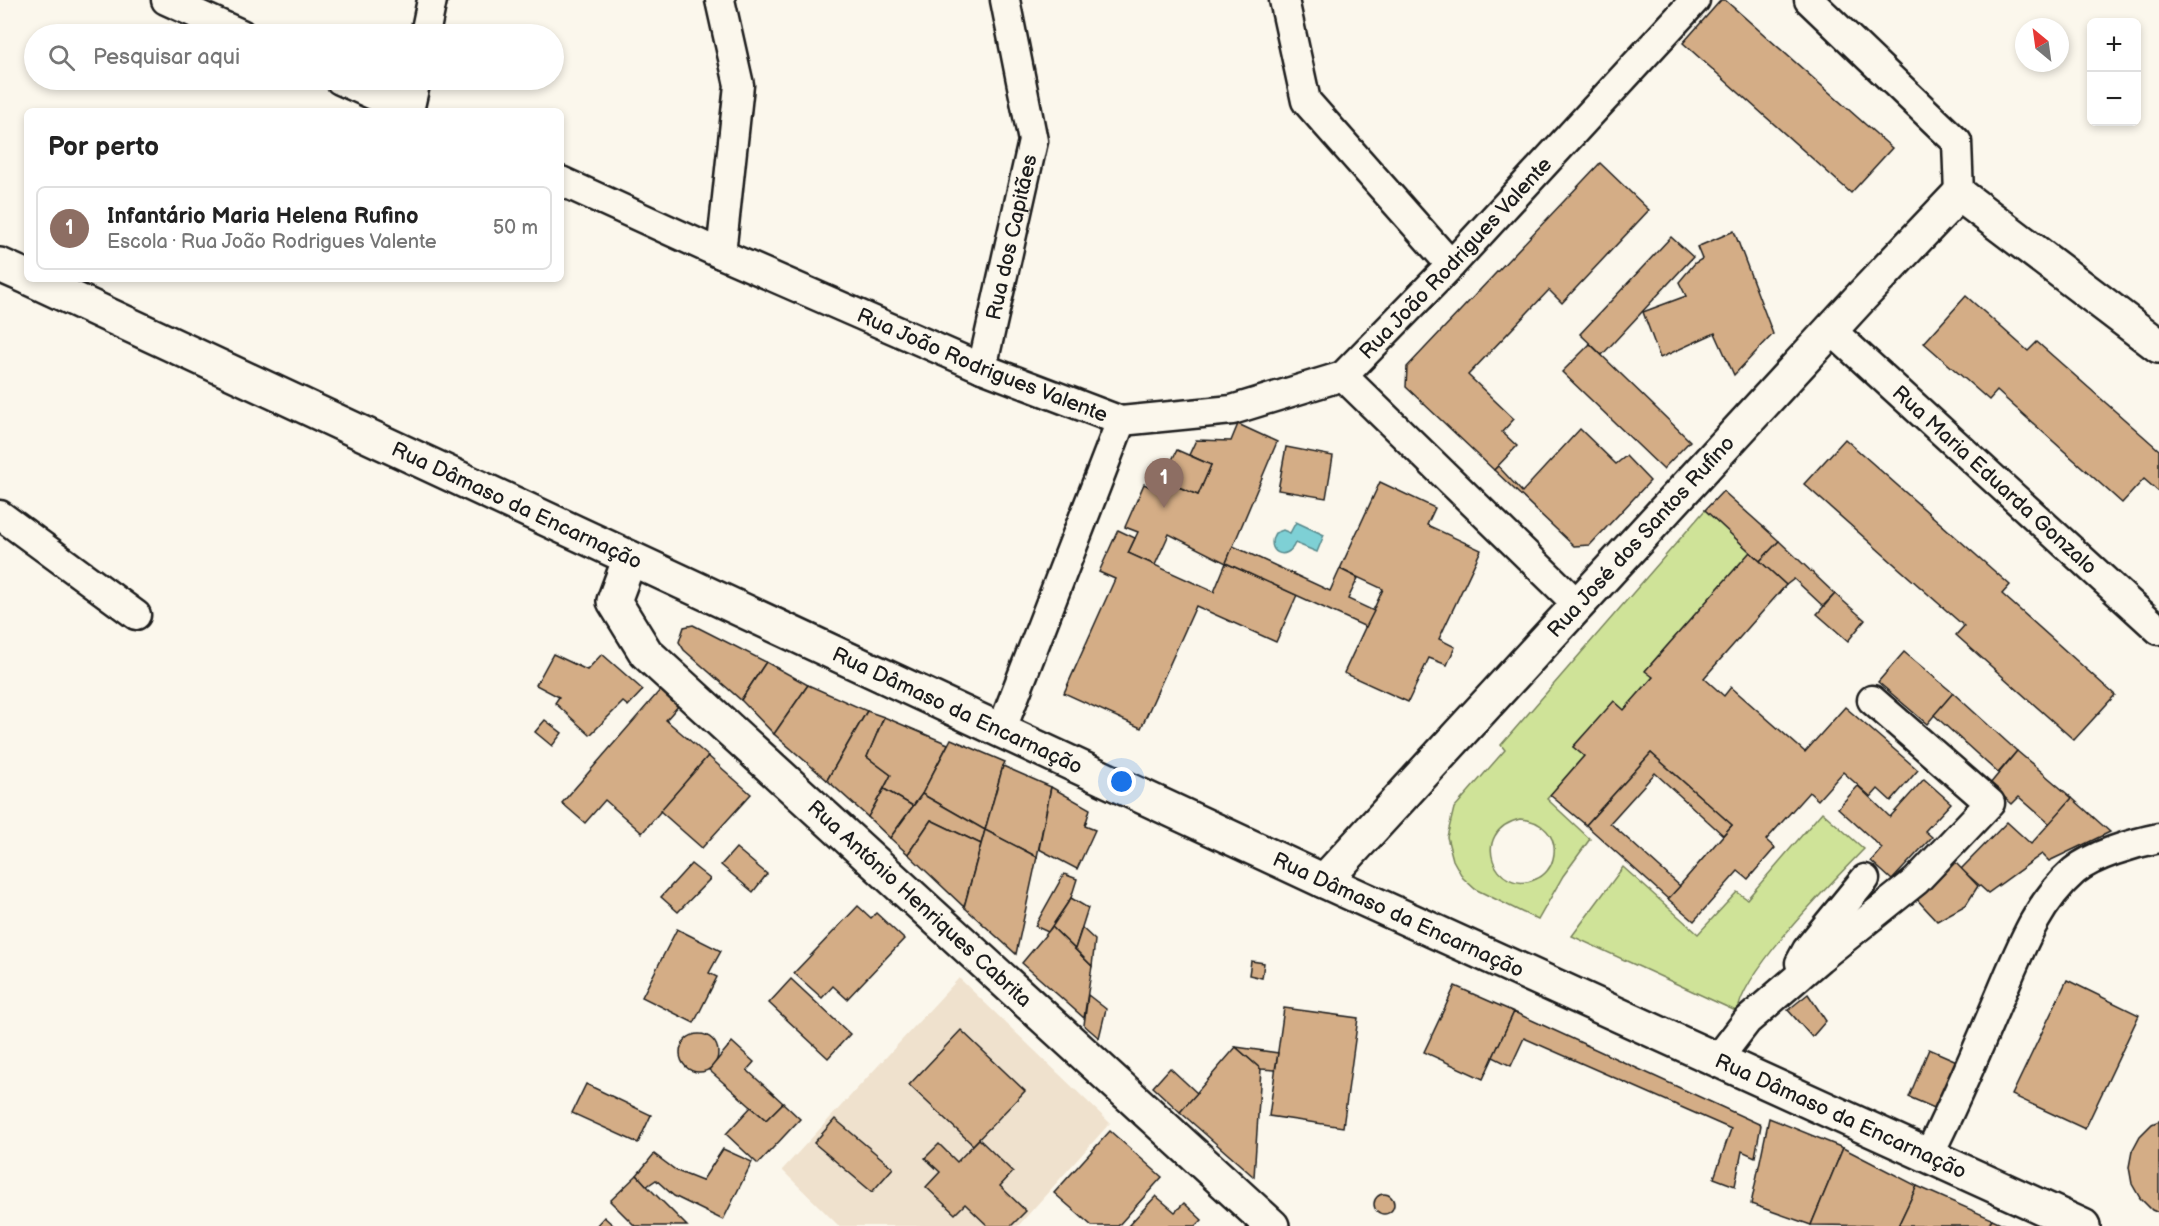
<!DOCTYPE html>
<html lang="pt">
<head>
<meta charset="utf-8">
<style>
  body { margin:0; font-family:"Balsamiq Sans",sans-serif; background:#f2f2f2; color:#222 }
  .controls { position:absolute; right:18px; top:18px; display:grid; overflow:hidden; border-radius:9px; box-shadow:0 3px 9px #0003 }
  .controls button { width:54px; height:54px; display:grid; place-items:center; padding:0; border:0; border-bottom:2px solid #e0e0e0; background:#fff; color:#222; font:30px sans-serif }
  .compass { position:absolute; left:2015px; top:18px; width:54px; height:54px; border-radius:50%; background:#fff; box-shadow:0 3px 9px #0003; rotate:331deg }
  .you { position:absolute; left:1122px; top:782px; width:21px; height:21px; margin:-15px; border:4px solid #fff; border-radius:50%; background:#1a73e8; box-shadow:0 0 0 9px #1a73e833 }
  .badge { display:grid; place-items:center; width:39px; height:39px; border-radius:50%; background:#d93025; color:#fff; font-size:20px; font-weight:700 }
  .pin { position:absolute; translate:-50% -50px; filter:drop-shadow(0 2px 3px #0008) }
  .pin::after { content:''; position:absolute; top:32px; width:21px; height:18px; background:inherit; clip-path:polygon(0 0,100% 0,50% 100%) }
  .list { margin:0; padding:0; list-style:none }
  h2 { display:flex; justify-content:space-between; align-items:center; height:78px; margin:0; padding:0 24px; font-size:26px }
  h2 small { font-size:20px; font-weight:400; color:#767676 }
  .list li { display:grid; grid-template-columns:39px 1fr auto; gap:18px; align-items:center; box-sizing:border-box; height:84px; margin:0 12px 12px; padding:0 12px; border:2px solid #e0e0e0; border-radius:9px }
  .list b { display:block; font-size:22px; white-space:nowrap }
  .list p { margin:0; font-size:20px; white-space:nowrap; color:#767676 }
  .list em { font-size:20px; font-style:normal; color:#767676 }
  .icon { flex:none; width:33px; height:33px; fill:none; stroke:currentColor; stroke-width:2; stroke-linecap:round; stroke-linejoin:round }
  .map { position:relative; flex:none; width:2159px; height:1226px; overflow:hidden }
  .search { position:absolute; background:#fff; box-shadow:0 3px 9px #0003; left:24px; top:24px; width:540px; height:66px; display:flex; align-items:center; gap:15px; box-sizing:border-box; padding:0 21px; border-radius:33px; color:#767676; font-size:22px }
  .panel { position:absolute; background:#fff; box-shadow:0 3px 9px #0003; left:24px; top:108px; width:540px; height:174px; border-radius:9px }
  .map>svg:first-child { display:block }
  .built { fill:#efe1cd }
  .green { fill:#cfe398; stroke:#76805a; stroke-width:1.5; fill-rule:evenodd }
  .water { fill:#7ed0d5; stroke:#57888b; stroke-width:1.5 }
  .building { fill:#d4ad86; stroke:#1c1c1c; stroke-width:1.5 }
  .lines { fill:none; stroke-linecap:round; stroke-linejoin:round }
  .street-casing { stroke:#1c1c1c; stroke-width:33 }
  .secondary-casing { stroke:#1c1c1c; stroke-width:38 }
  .street { stroke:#fbf7ec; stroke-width:28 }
  .secondary { stroke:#fbf7ec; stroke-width:33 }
  .labels { text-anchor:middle; stroke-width:5; stroke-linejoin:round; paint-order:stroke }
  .street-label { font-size:21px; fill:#1c1c1c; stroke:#fbf7ec }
</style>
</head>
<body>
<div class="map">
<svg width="2159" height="1226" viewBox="0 0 2159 1226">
  <rect width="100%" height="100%" fill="#fbf7ec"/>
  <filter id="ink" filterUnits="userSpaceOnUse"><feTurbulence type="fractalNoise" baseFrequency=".0167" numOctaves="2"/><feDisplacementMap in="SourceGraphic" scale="12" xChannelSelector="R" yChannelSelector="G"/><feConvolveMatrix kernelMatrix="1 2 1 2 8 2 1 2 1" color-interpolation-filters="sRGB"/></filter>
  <g filter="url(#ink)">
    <!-- built -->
    <path class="built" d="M959,978L1110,1123L1018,1226H839L782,1170Z"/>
    <!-- green -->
    <g class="green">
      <path d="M1705,510L1750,552L1646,670L1653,677L1624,710L1615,702L1573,747L1584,756L1547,799L1590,839L1563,876L1538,920L1475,889L1463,878L1453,860L1447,837L1454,808L1505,750L1501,745ZM1520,819C1541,820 1559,836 1553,859C1551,868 1544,876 1536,879C1495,898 1468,831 1520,819Z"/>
      <path d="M1822,812L1864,849C1835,879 1740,974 1738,1012L1572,936L1623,867L1698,934L1737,892L1747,899Z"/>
    </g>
    <!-- water -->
    <path class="water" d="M1296,522L1324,535L1317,552L1295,543C1287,563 1264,552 1275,533L1283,530L1290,533Z"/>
    <!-- building -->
    <g class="building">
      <path d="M1721,0H1725L1892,148L1851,193L1683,43Z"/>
      <path d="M1600,163L1649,210L1562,303L1549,290L1468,375L1514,419L1502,432L1517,446L1494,470L1406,387L1407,367Z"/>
      <path d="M1734,231L1773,334L1734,375L1715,333L1660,358L1643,312L1686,296L1679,282L1695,263L1702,259L1697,247Z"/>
      <path d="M1671,237L1693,257L1602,355L1580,334Z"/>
      <path d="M1966,296L2028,351L2037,342L2159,450V492L2144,479L2122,503L1997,391L1989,400L1924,343Z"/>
      <path d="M1590,344L1690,441L1663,469L1562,372Z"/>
      <path d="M1238,424L1277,442L1226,563L1169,534L1155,565L1128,553L1138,532L1125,527L1144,484L1157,490L1162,480L1198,495L1211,465L1189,455L1196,440L1231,441Z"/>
      <path d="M1580,429L1616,464L1626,456L1650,481L1590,545L1574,546L1494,470L1498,466L1522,492Z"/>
      <path d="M1845,439L2010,585L2002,594L2115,695L2074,740L1956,635L1964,626L1804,484Z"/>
      <path d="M1286,447L1333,456L1326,498L1278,490Z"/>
      <path d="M1177,450L1211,465L1198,495L1162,480Z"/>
      <path d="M1380,482L1435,508L1427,525L1481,550L1439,639L1455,647L1447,665L1429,658L1408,702L1344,673L1383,589L1340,569Z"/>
      <path d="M1723,491L1779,541L1760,561L1705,510Z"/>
      <path d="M1118,530L1135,538L1128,553L1214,592L1226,563L1297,595L1276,642L1196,606L1141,728L1064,693L1115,579L1099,572Z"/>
      <path d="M1779,541L1835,594L1823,606L1794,579L1786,585L1760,561Z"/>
      <path d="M1233,546L1330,591L1340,569L1358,578L1348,599L1374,611L1366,627L1226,563Z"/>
      <path d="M1750,552L1786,585L1704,678L1724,696L1731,687L1805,752L1845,707L1918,770L1891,801L1878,789L1871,797L1843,772L1818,800L1809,792L1766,840L1775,848L1748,879L1738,871L1694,921L1668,899L1732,825L1651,753L1586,825L1550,795L1584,756L1573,747L1614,701L1624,710L1653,677L1645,671Z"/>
      <path d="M1835,594L1865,620L1848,641L1817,614Z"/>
      <path d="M693,625L766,662L741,700L684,650L679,642L684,627Z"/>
      <path d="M1904,652L1953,693L1927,724L1878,682Z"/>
      <path d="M553,654L587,670L602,654L643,690L628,706L623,702L590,735L555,703L559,697L536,685Z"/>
      <path d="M766,662L808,685L774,734L741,700Z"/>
      <path d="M808,685L867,711L827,780L774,734Z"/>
      <path d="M662,688L680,704L666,720L708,756L642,833L605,800L585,823L562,803Z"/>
      <path d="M1953,693L2017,751L1998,773L1934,715Z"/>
      <path d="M867,711L884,717L867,757L891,775L868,817L827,780Z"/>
      <path d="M884,717L948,744L922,794L913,806L884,789L891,775L867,757Z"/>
      <path d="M545,720L562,733L552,746L535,732Z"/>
      <path d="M951,739L1005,762L1003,766L985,830L922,794Z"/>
      <path d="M2017,751L2072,798L2050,824L2019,797L2012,804L1990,784Z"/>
      <path d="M1651,753L1732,825L1723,835L1655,773L1610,823L1680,886L1668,899L1586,825Z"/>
      <path d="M708,756L751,794L702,848L660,811Z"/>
      <path d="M1003,766L1051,787L1037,857L985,830Z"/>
      <path d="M1924,779L1951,803L1925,831L1932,837L1892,880L1871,861L1882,848L1838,808L1858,786L1890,817Z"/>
      <path d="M1051,787L1090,809L1085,826L1095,830L1077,869L1039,849Z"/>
      <path d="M884,789L913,806L890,838L868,817Z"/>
      <path d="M922,794L985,830L981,844L931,820L908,854L890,838Z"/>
      <path d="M2072,798L2110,832L2049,861L2042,854L1988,893L1961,869L2007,822L2031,844Z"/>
      <path d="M931,820L981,844L964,907L908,854Z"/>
      <path d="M985,830L1037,857L1016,954L964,907Z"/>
      <path d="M736,848L767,874L753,892L721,865Z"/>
      <path d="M1954,861L1978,886L1966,905L1937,921L1913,895Z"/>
      <path d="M691,864L710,879L678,912L661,897Z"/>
      <path d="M1064,874L1077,879L1071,898L1048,932L1035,926Z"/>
      <path d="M1071,898L1088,908L1075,949L1052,927Z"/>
      <path d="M858,906L871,918L876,913L904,939L847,999L833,986L822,998L794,973Z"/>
      <path d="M1052,927L1092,966L1084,1018L1022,963Z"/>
      <path d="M1082,928L1095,940L1092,966L1075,949Z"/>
      <path d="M677,929L721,951L709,973L717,977L694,1023L642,997Z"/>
      <path d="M1251,961L1264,963L1262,978L1249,975Z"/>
      <path d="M791,979L850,1034L828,1058L769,1003Z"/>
      <path d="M2067,980L2139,1015L2085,1129L2012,1095Z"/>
      <path d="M1455,986L1514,1012L1483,1079L1424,1052Z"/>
      <path d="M1808,994L1826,1021L1812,1037L1788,1010Z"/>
      <path d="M1088,995L1106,1009L1099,1038L1084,1025Z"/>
      <path d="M1284,1008L1358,1018L1343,1127L1269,1116Z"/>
      <path d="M1514,1012L1761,1125L1755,1157L1742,1151L1735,1186L1714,1178L1731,1129L1524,1038L1511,1066L1493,1057Z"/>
      <path d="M961,1030L1025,1091L973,1145L909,1085Z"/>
      <circle cx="699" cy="1053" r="19"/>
      <path d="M732,1042L754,1062L747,1070L783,1103L766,1120L709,1070Z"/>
      <path d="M1236,1047L1261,1069L1254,1177L1180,1112Z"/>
      <path d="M1236,1047L1278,1053L1275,1070L1261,1069Z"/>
      <path d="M1929,1049L1959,1062L1939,1110L1909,1097Z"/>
      <path d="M1170,1068L1197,1093L1180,1112L1153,1087Z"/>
      <path d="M586,1084L651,1115L638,1143L572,1113Z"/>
      <path d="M783,1103L800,1119L758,1164L726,1134L751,1107L766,1120Z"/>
      <path d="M1769,1118L1843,1148L1811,1225L1751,1204Z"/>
      <path d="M835,1119L893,1168L872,1192L814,1143Z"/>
      <path d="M2159,1121V1213L2152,1210L2140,1198L2132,1184L2129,1167L2132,1151L2140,1136L2152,1124Z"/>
      <path d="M1110,1131L1162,1177L1118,1226H1092L1054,1193Z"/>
      <path d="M979,1139L1013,1172L1000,1186L1026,1211L1011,1226H988L965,1204L955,1214L926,1187L940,1172L925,1158L939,1144L957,1162Z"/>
      <path d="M1843,1148L1917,1186L1898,1226L1811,1225Z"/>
      <path d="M723,1149L752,1162L723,1220L674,1196L656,1180L647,1186L637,1175L654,1154L677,1171L702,1181Z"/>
      <path d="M637,1175L647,1186L687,1226H635L610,1201Z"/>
      <path d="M1917,1186L1992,1219L1988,1226H1898Z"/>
      <circle cx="1384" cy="1204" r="10"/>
      <path d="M1156,1196L1175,1212L1184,1203L1202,1220L1196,1226H1128Z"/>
      <path d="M604,1217L614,1226H596Z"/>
      <path d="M1992,1219L2007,1226H1988Z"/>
    </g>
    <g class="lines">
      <!-- street casing -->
      <g class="street-casing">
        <g id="street">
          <path d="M166,0L241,34"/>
          <path d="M720,0L739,85L721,254"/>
          <path d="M1284,0L1306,101L1451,265"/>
          <path d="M1809,0L1957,142L1959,194"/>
          <path d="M425,34L432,0"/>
          <path d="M340,80L409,111"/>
          <path d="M409,111L416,80"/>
          <path id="s1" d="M561,181L721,254L982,368L1121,421L1232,410L1343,376L1451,265L1695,0"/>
          <path id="s2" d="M1831,330L2159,630"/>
          <path id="s3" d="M982,368L1033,141L1005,0"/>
          <path d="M1343,376L1578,605"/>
          <path d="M0,515L136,615"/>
          <path d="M1001,731L1121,421"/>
          <path d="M1800,963L1807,950L1865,879"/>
          <path d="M1717,1060L1747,1021L1820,958L1916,881L1990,803L1872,700"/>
          <path d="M1928,1156C1954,1105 1976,1053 1998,1001C2018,955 2035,905 2074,871C2093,855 2134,843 2159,838"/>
        </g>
      </g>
      <!-- secondary casing -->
      <g class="secondary-casing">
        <g id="secondary">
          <path d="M0,265L27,277"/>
          <path id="s4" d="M31,279L1324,881L2083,1226"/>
          <path id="s5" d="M630,558L614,601L646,653L1272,1226"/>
          <path id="s6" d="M1324,881L1862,296L1959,194L2159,346"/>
        </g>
      </g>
      <!-- street -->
      <use href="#street" class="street"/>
      <!-- secondary -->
      <use href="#secondary" class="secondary"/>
    </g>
  </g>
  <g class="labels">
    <!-- street labels -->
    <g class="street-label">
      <text dy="7" stroke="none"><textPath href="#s3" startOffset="134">Rua dos Capitães</textPath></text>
      <text dy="7" stroke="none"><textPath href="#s1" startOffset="1000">Rua João Rodrigues Valente</textPath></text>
      <text dy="7" stroke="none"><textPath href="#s1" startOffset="460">Rua João Rodrigues Valente</textPath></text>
      <text dy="7" stroke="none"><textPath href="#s2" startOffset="222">Rua Maria Eduarda Gonzalo</textPath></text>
      <text dy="7" stroke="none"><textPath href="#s4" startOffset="536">Rua Dâmaso da Encarnação</textPath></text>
      <text dy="7" stroke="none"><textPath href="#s6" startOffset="468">Rua José dos Santos Rufino</textPath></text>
      <text dy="7" stroke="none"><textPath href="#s4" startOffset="1022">Rua Dâmaso da Encarnação</textPath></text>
      <text dy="7" stroke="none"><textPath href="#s5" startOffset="478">Rua António Henriques Cabrita</textPath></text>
      <text dy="7" stroke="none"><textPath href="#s4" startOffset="1508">Rua Dâmaso da Encarnação</textPath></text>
      <text dy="7" stroke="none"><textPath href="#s4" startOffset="1994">Rua Dâmaso da Encarnação</textPath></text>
    </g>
  </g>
</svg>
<div class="controls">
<button>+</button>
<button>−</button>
</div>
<svg class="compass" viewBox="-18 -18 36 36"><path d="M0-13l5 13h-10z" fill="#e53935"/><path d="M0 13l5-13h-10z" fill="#767676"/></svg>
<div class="you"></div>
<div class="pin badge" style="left:1164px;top:508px;background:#8d6e63">1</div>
<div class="search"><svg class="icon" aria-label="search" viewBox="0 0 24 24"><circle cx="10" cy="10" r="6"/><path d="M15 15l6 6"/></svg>Pesquisar aqui</div>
<section class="panel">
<h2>Por perto<small></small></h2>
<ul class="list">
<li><span class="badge" style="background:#8d6e63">1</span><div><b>Infantário Maria Helena Rufino</b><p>Escola · Rua João Rodrigues Valente</p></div><em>50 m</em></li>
</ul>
</section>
</div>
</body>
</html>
